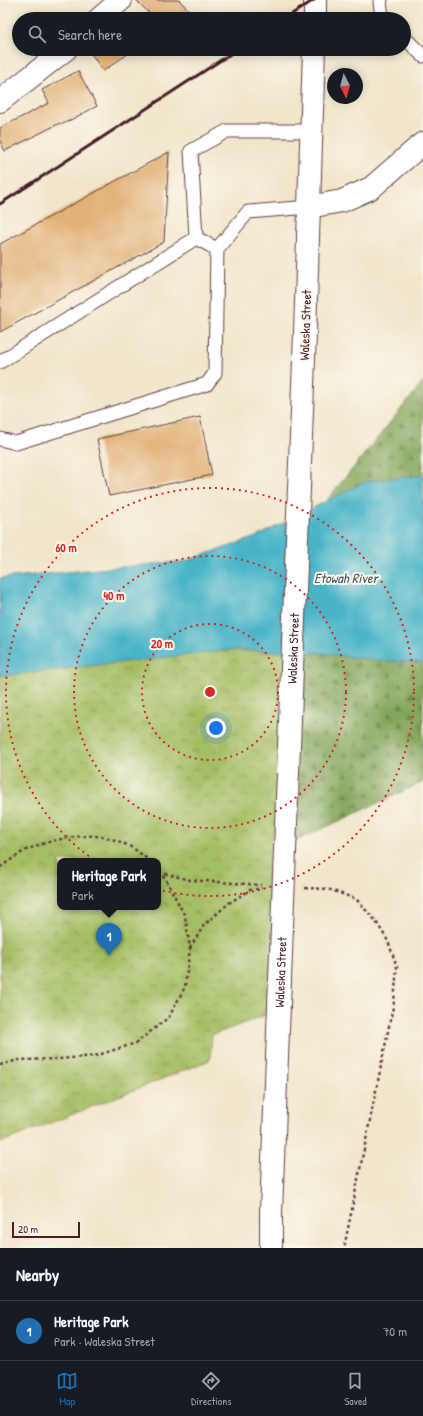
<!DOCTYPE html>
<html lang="en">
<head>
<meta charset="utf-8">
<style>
  body { margin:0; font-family:"Patrick Hand",sans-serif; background:#242831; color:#f1f3f6 }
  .compass { position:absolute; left:327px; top:68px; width:36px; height:36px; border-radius:50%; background:#171b24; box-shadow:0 2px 10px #0003; rotate:174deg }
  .scale { position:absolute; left:12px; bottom:10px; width:68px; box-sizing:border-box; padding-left:4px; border:2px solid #4a1f2b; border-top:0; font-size:11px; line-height:14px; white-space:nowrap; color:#4a1f2b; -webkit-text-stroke:3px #fbf7ec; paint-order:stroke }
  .you { position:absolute; left:216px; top:728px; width:14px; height:14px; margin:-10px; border:3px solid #fff; border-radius:50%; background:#1a73e8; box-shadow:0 0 0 6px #1a73e833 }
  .badge { display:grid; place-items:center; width:26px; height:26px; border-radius:50%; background:#1f6fb2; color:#fff; font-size:13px; font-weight:700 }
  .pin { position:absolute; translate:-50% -33px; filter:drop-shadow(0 1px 2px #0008) }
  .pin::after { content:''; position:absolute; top:21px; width:14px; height:12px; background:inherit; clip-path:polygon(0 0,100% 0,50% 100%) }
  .popup { position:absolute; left:57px; top:858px; width:104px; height:52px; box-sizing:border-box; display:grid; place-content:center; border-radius:8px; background:#171b24; filter:drop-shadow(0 1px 3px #0005); font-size:13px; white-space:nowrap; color:#9ea1a6 }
  .popup b { font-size:15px; color:#f1f3f6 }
  .popup::after { content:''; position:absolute; left:50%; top:100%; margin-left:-8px; border:8px solid transparent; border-top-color:#171b24 }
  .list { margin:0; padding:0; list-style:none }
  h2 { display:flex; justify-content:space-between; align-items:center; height:52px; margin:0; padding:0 16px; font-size:17px }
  h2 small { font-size:13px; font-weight:400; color:#9ea1a6 }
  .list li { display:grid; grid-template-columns:26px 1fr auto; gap:12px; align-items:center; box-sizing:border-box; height:60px; padding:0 16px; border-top:1px solid #363941 }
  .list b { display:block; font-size:15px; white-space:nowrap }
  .list p { margin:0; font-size:13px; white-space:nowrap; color:#9ea1a6 }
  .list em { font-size:13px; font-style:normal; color:#9ea1a6 }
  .icon { flex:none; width:22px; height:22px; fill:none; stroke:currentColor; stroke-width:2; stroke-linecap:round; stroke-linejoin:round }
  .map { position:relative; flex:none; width:423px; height:1248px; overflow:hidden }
  .search { position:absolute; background:#171b24; box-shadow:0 2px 10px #0003; left:12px; right:12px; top:12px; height:44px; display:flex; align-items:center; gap:10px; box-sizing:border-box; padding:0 14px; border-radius:22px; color:#9ea1a6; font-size:15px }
  .sheet { height:112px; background:#171b24 }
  nav { display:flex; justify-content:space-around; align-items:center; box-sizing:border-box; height:56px; border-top:1px solid #363941; background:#171b24; font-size:11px; color:#9ea1a6 }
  nav a { display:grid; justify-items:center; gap:2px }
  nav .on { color:#1f6fb2 }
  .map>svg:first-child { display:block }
  .forest { fill:url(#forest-firs); stroke:#666242 }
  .park { fill:url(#park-crowns); stroke:#776e48; fill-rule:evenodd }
  .water { fill:#49b4c7; stroke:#4a6a79 }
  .building { fill:#e2b177 }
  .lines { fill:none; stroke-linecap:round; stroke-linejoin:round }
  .lane-casing { stroke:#633d43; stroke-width:15 }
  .street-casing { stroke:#633d43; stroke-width:24 }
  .secondary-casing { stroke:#633d43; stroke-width:24 }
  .path { stroke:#633d43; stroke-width:2.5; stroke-dasharray:3 3; stroke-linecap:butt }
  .lane { stroke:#fff; stroke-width:13 }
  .street { stroke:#fff; stroke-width:22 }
  .secondary { stroke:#fff; stroke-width:22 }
  .rail { stroke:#4a1f2b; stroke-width:3 }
  .secondary-bridge-casing { stroke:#633d43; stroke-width:24; stroke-linecap:butt }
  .secondary-bridge { stroke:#fff; stroke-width:22 }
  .ring { fill:none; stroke:#d62828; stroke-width:2; stroke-dasharray:2 4 }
  .labels { text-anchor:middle; stroke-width:4; stroke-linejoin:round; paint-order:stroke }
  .street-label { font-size:13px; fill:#4a1f2b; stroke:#fbf7ec }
  .water-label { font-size:14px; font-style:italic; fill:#4a5b69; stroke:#fbf7ec }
  .centre { fill:#d62828; stroke:#fbf7ec; stroke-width:2 }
  .ring-label { font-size:12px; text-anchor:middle; font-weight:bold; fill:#d62828; stroke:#fbf7ec; stroke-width:4; stroke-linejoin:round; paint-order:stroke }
</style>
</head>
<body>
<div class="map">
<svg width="423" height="1248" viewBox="0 0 423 1248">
  <defs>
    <pattern id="forest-firs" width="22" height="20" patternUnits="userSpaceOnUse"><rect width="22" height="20" fill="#83a55a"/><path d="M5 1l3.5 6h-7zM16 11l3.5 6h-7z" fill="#6d864b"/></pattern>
    <pattern id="park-crowns" width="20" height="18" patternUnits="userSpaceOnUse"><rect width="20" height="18" fill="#a4be64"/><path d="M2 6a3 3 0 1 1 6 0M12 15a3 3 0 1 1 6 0" fill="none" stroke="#889a53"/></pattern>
  </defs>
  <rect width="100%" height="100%" fill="#fbf7ec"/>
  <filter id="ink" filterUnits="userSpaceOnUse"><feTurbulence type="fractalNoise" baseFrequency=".025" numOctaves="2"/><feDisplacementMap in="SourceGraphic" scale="8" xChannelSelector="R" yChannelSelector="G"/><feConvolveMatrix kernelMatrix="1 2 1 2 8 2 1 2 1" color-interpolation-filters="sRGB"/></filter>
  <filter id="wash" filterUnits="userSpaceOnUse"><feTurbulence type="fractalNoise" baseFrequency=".012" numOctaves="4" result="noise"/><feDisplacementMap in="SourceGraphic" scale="16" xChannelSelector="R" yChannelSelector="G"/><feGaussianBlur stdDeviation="0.9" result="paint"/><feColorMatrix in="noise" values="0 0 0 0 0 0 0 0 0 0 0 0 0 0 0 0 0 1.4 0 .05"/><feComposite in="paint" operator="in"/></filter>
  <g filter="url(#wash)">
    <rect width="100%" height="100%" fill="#f1e6cb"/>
    <!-- forest -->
    <path class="forest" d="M423,382V782L281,848L296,538Z"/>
    <!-- park -->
    <path class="park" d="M296,538L271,1013L212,1035L210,1060L0,1143V607ZM60,861H158V907H60Z"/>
    <!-- water -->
    <path class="water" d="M423,475V663L373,660L323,653L232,650L0,676V578L186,561L256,537L364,482Z"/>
    <g id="blocks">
      <!-- building -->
      <g class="building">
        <path d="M136,0H179L197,19H155Z"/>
        <path d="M88,49H135L103,71Z"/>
        <path d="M78,71L97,106L61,125L60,123L5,151L0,141V128L49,103L42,90Z"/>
        <path d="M169,152L164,242L0,332V244Z"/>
        <path d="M200,417L212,475L109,496L97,439Z"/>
      </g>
    </g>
  </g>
  <g filter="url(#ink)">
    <use href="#blocks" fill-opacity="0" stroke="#633d43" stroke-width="1"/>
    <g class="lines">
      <!-- lane casing -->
      <g class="lane-casing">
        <g id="lane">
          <path d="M381,0L380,2L382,16L386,19"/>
          <path d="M404,37L423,56"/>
          <path d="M196,238L217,249"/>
          <path d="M0,362L196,238L191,151L227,131H311"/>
          <path d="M0,439L16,443L207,384L215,373L217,249L248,212L309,207"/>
        </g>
      </g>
      <!-- street casing -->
      <g class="street-casing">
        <g id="street">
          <path d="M99,19L121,0"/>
          <path d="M0,101L66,49"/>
          <path d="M309,207L342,201L371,188L423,143"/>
        </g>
      </g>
      <!-- secondary casing -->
      <g class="secondary-casing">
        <g id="secondary">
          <path d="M315,19V0"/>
          <path d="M305,333L314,49"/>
          <path d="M271,1248V1212"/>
        </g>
      </g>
      <!-- path -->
      <g class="path">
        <path d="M0,867C10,861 20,852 31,848C49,840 85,833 103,837C121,840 137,849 149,861"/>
        <path d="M159,872L190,880L261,885"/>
        <path d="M305,888L328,889L356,899L375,920L388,941L397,967L394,1002L344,1248"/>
        <path d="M190,948L204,925L229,903L250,890L262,888"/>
        <path d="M0,1065L18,1060L58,1059L95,1056L136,1043L169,1017L185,987L190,948L185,916L165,878L158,871"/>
      </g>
      <!-- lane -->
      <use href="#lane" class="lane"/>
      <!-- street -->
      <use href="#street" class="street"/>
      <!-- secondary -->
      <use href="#secondary" class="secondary"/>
      <!-- rail -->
      <g class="rail">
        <path d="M284,19L314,0"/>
        <path d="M0,204L238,49"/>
      </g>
      <!-- secondary-bridge casing -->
      <g class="secondary-bridge-casing">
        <g id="secondary-bridge">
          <path id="s1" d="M271,1212L305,333"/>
        </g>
      </g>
      <!-- secondary-bridge -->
      <use href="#secondary-bridge" class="secondary-bridge"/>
    </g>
  </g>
  <!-- distance rings -->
  <g class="ring">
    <circle cx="210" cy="692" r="68"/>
    <circle cx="210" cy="692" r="136"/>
    <circle cx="210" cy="692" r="204"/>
  </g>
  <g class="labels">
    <!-- street labels -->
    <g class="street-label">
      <text transform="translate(305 325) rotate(-88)" y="5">Waleska Street</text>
      <text dy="5" stroke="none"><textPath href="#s1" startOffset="564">Waleska Street</textPath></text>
      <text dy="5" stroke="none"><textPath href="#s1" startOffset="240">Waleska Street</textPath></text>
    </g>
    <!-- water labels -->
    <g class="water-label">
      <text x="346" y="583">Etowah River</text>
    </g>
  </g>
  <circle cx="210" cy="692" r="6" class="centre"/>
  <g class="ring-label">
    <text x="66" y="552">60 m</text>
    <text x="114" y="600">40 m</text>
    <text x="162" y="648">20 m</text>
  </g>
</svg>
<svg class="compass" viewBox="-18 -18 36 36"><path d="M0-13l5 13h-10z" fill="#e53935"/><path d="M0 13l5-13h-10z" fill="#9ea1a6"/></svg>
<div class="scale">20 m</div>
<div class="you"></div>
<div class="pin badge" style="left:109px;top:956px">1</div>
<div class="popup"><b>Heritage Park</b>Park</div>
<div class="search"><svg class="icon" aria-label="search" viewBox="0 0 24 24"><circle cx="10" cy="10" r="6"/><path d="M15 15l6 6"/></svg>Search here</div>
</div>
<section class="sheet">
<h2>Nearby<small></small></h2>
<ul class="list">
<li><span class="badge">1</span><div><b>Heritage Park</b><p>Park · Waleska Street</p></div><em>70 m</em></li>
</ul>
</section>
<nav>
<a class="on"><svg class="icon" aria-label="map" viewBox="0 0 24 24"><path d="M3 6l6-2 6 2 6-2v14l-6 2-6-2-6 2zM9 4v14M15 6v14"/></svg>Map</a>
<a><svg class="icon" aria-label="directions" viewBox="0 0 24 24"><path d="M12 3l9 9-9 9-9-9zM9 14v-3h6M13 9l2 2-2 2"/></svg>Directions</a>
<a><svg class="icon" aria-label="saved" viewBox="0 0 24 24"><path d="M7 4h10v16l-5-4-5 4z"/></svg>Saved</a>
</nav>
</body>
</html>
